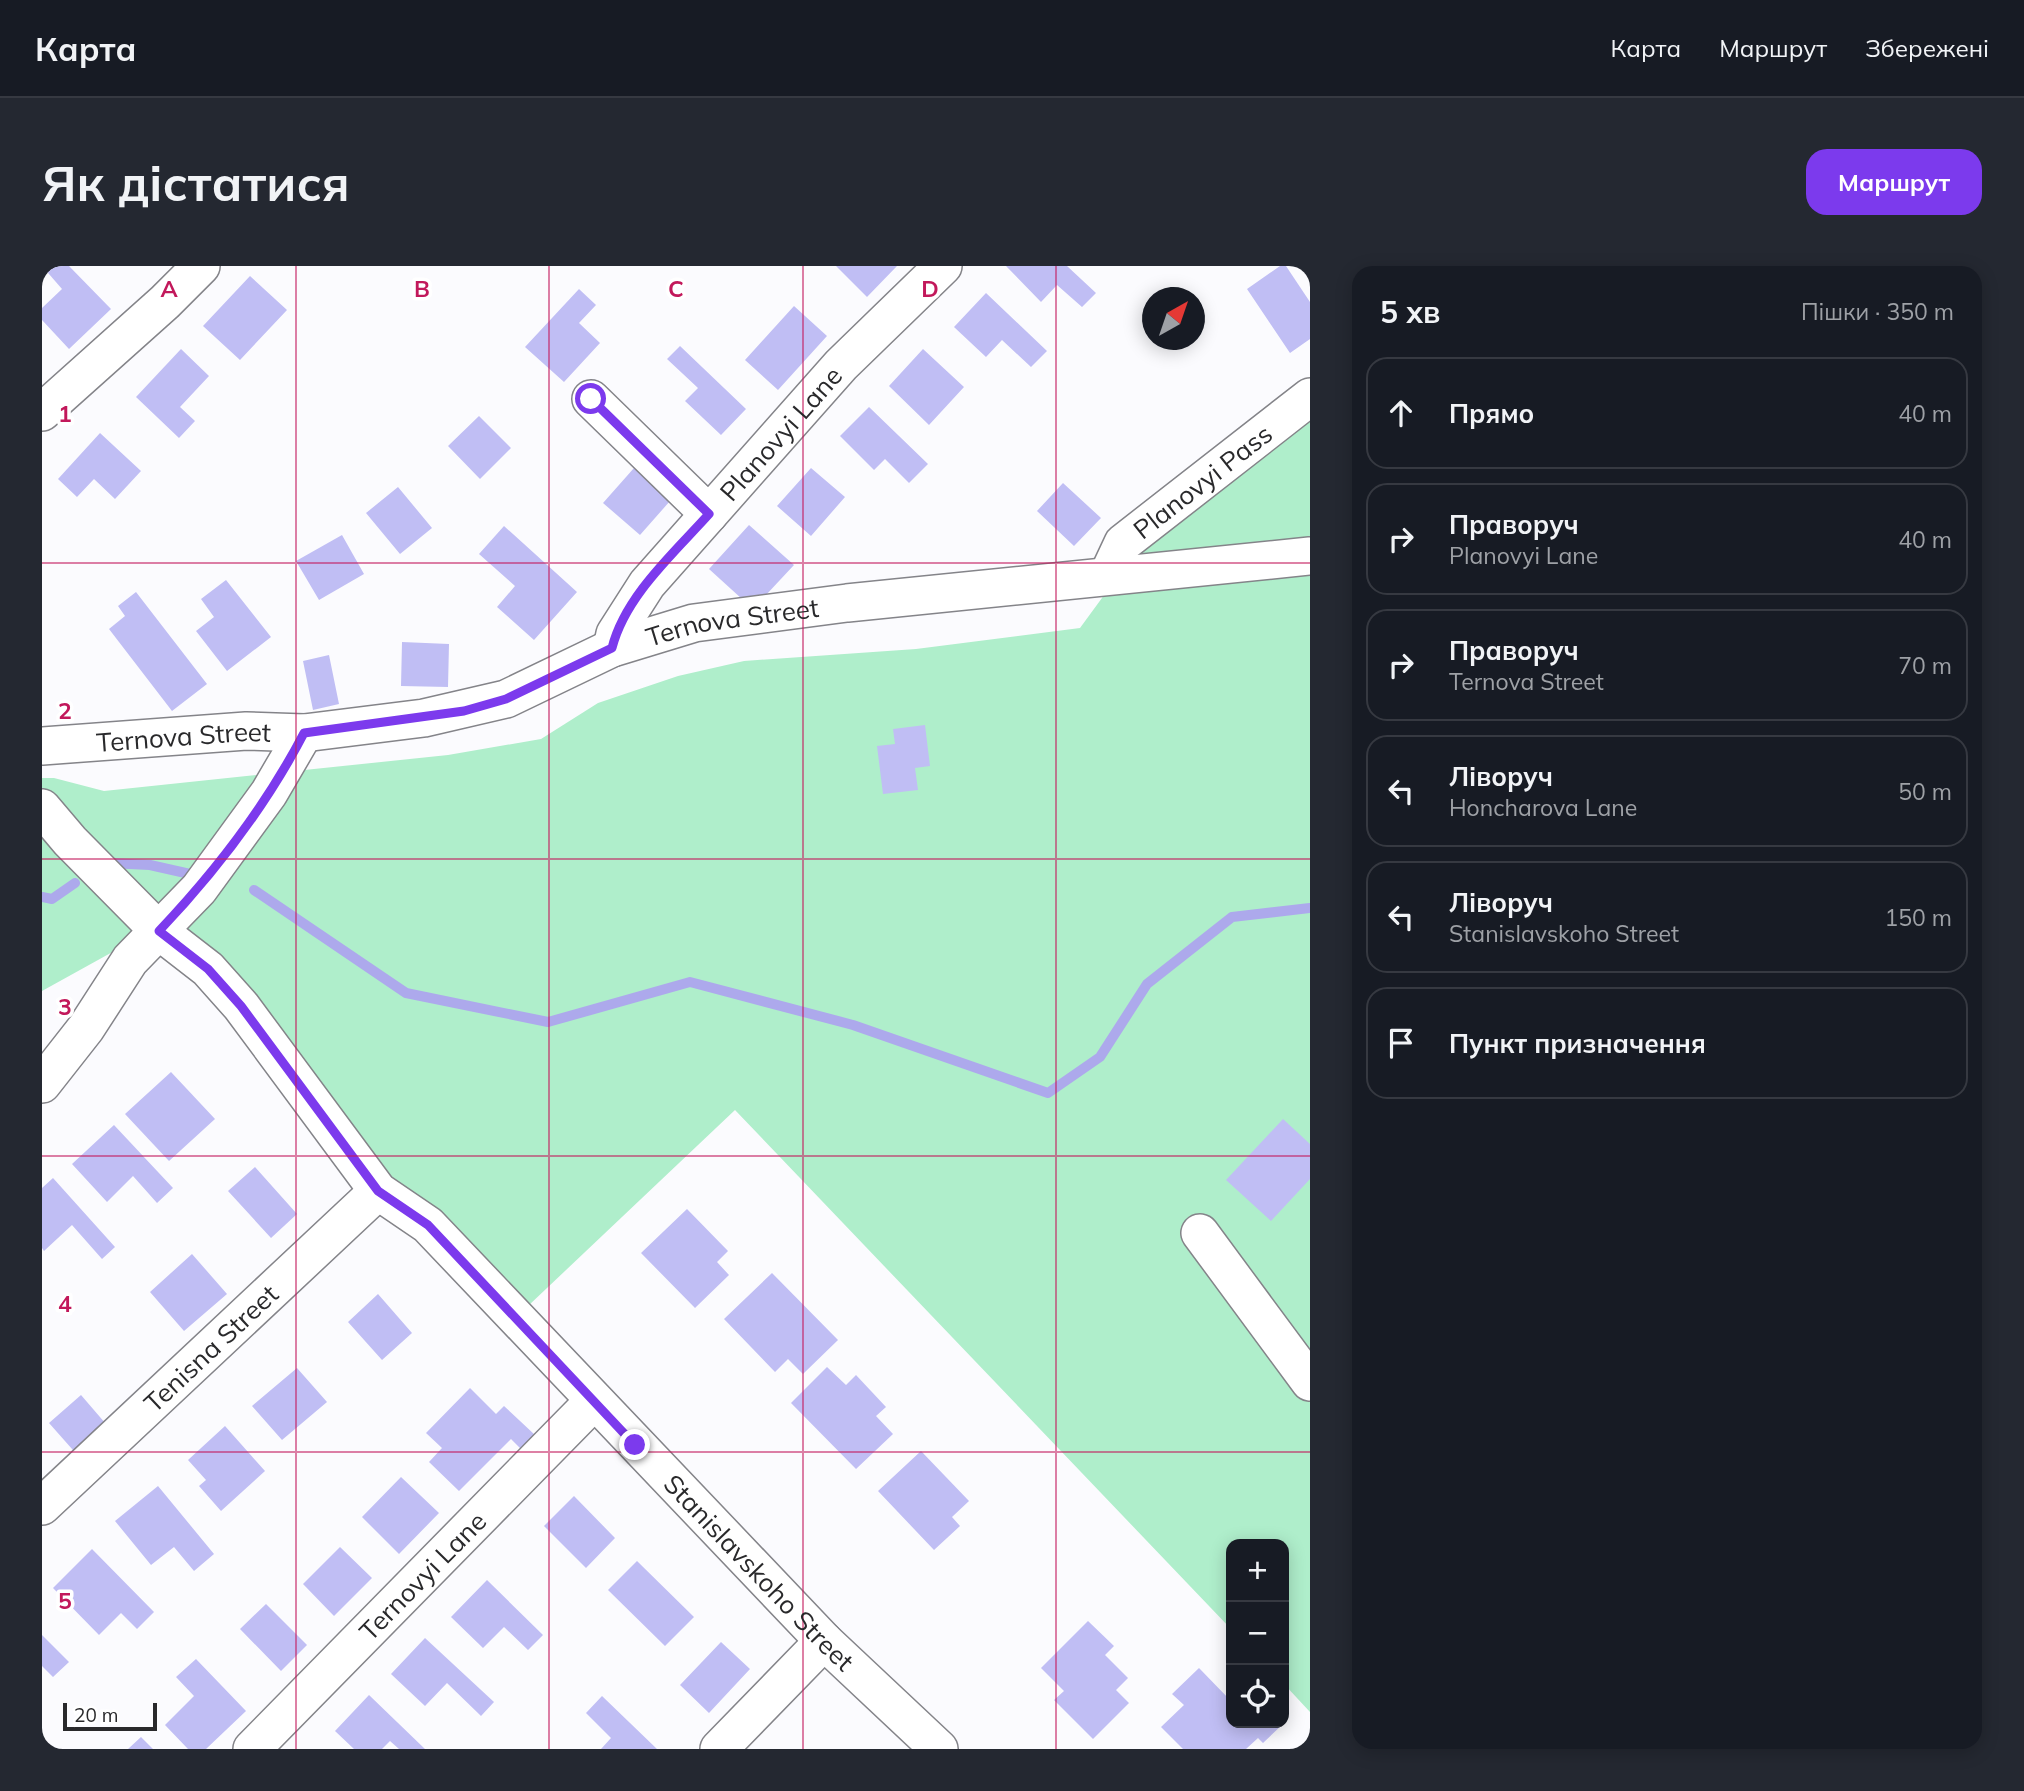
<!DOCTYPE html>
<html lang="uk">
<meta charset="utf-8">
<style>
body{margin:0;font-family:Mulish,sans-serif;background:#242831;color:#f1f3f6}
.controls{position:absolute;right:21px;bottom:21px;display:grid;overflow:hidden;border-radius:14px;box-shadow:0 4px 18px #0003}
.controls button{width:63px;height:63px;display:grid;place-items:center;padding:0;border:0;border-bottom:2px solid #363941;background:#171b24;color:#f1f3f6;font:35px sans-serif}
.compass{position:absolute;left:1100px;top:21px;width:63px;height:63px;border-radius:50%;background:#171b24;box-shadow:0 4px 18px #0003;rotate:40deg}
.scale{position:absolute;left:21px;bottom:18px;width:94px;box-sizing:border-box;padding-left:7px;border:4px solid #29292b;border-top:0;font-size:19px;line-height:24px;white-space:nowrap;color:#29292b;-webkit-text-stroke:5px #fff;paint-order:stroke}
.stop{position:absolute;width:21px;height:21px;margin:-16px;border:5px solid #7c3aed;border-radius:50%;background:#fff}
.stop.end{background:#7c3aed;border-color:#fff;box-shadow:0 2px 7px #0008}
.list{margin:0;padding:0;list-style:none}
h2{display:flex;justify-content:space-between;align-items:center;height:91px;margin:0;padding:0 28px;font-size:30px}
h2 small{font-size:23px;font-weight:400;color:#9ea1a6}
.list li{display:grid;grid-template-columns:46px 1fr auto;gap:21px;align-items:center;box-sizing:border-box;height:112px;margin:0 14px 14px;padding:0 14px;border:2px solid #363941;border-radius:21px}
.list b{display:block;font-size:26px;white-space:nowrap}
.list p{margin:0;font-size:23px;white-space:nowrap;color:#9ea1a6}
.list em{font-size:23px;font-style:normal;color:#9ea1a6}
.icon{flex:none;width:38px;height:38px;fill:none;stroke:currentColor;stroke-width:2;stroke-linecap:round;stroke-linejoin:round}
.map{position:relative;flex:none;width:1268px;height:1483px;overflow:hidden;border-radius:21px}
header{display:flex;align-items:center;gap:42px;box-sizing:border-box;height:98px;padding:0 35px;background:#171b24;border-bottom:2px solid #363941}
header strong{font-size:33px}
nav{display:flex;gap:38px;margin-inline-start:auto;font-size:24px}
.intro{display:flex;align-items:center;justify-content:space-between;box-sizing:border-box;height:168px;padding:0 42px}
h1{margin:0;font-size:49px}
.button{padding:18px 32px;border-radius:21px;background:#7c3aed;color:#fff;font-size:24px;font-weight:700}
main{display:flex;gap:42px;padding:0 42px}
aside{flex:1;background:#171b24;border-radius:21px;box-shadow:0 4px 18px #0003}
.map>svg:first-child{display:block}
</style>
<header>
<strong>Карта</strong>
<nav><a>Карта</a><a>Маршрут</a><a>Збережені</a></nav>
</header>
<div class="intro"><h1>Як дістатися</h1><a class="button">Маршрут</a></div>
<main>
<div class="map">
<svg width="1268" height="1483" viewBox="0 0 1268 1483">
<rect width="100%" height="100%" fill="#fbfbfe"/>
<path fill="#afeecb" d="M1268 147V1446L1242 1418V1278H1189V1363L693 844 467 1058 146 676 103 668 0 725V512H12L62 525 406 489 499 473 556 437 636 410 702 395 874 383 1038 362 1090 291Z"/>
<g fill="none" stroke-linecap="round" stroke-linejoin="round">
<path stroke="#ada9ec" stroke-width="10" d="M66 597 108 599 148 608
M212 624 364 727 506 756 648 716 811 759 1006 827 1058 791 1105 718 1190 651 1268 642
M0 631 10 633 33 617"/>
</g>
<path fill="#c0bef4" d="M0 0H27L69 43 27 83 0 54V42L20 23Z
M794 0H855L825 31Z
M964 0H1025L1054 27 1040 41 1015 19 999 36Z
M1238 0H1244L1268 36V73L1248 87 1205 23Z
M208 10 245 44 198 94 161 60Z
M537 23 554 39 537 57 558 77 522 116 483 81Z
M944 27 1005 85 989 101 960 74 944 91 912 61Z
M752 40 785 70 736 124 703 94Z
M638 80 704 143 679 169 643 135 656 122 625 93Z
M139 83 167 110 138 141 153 155 137 172 94 131Z
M881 83 922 121 887 159 847 120Z
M827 141 886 198 867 217 843 193 832 204 798 170Z
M437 150 469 182 438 213 406 180Z
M58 167 99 205 73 233 52 213 35 231 16 213Z
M592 202 628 235 598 269 561 237Z
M769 202 803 231 769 270 735 240Z
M1021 217 1059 252 1032 280 995 245Z
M356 221 390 262 358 288 324 247Z
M707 259 752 299 711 343 667 303Z
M462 260 535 326 492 374 455 341 473 320 437 288Z
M300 269 322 308 277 334 254 295Z
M184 314 229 371 185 405 154 365 172 351 159 333Z
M94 326 165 418 130 445 67 363 83 350 76 340Z
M360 376 407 378 406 421 359 420Z
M287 389 297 438 271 444 261 395Z
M883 459 888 500 873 502 876 524 841 528 835 480 853 478 851 463Z
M129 806 173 853 127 895 83 848Z
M1241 853 1268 878V913L1229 955 1184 914Z
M72 859 131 922 115 937 91 910 65 936 30 898Z
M213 901 255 948 229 972 186 925Z
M11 912 73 981 60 993 30 959 2 985 0 982V922Z
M645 943 686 985 675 996 687 1009 653 1042 599 987Z
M150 988 185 1028 142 1065 108 1026Z
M730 1007 796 1074 761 1108 746 1093 733 1106 682 1053Z
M336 1028 370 1067 340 1094 306 1056Z
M785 1101 804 1119 814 1109 844 1141 834 1150 851 1168 814 1203 749 1137Z
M255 1102 285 1136 240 1174 210 1140Z
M428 1122 454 1148 462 1140 493 1169 479 1183 469 1173 417 1225 387 1196 400 1182 384 1167Z
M39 1129 70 1165 38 1192 7 1157Z
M183 1160 223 1205 179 1245 157 1220 164 1214 146 1194Z
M879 1185 927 1235 910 1251 918 1260 892 1284 836 1225Z
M359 1211 397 1247 357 1288 320 1251Z
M116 1220 172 1288 152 1305 132 1281 109 1299 73 1255Z
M532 1230 573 1272 544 1302 502 1260Z
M298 1281 330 1312 292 1350 261 1318Z
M50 1283 112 1346 95 1363 79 1347 57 1369 11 1322Z
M595 1295 652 1351 623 1380 566 1324Z
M445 1314 501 1369 486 1384 462 1361 441 1382 409 1351Z
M224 1338 265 1379 239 1405 198 1363Z
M1046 1355 1072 1380 1063 1389 1086 1412 1074 1424 1087 1437 1051 1473 1012 1434 1022 1425 999 1402Z
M0 1369 27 1396 11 1411 0 1400Z
M383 1372 452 1436 439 1450 405 1417 383 1440 349 1408Z
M679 1376 708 1403 667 1447 638 1419Z
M154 1393 204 1445 164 1483H146L123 1459 152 1430 134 1411Z
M1157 1402 1189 1435V1457H1242L1221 1477 1216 1472 1204 1483H1141L1119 1461 1142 1439 1130 1428Z
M327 1429 383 1483H357L348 1475 340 1483H312L293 1465Z
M560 1430 615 1483H559L569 1472 544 1447Z
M99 1471 111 1483H86Z"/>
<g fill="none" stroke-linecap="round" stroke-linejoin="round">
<defs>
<g id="minor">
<path d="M549 133 667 248"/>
<path d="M0 146 123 36 159 0"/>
<path id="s1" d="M1066 309 1081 277 1268 131"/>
<path id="s2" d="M570 382 573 368 605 318 799 99 901 0"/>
<path id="s3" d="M0 480 204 465 262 467 382 452 464 433 570 382 652 357 805 337 1268 290"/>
<path id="s4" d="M0 542 28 575 117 665 166 703 199 740 336 925 386 959 782 1375 897 1483"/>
<path d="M0 818 44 762 88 694 157 623 227 527 262 467"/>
<path d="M1158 967 1268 1116"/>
<path id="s5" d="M0 1240 336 925"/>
<path id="s6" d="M210 1483 551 1136"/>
<path d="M677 1483 782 1375"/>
</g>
</defs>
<use href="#minor" stroke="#848489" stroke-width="40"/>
<use href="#minor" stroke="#fff" stroke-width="37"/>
</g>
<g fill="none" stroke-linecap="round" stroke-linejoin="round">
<path stroke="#7c3aed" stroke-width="9" d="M549 133 667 248C632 287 583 330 570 382L464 433 422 445 262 467C224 540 173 606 117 665L166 703 199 740 336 925 386 959 593 1179"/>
</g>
<path fill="none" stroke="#c2185b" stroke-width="2" stroke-opacity="0.55" d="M254 0V1483M507 0V1483M761 0V1483M1014 0V1483M0 297H1268M0 593H1268M0 890H1268M0 1186H1268"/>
<g text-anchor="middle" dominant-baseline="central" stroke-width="7" stroke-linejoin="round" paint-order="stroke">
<g font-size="26" fill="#29292b" stroke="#fff">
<text stroke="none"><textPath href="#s2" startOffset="275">Planovyi Lane</textPath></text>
<text stroke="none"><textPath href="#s1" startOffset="136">Planovyi Pass</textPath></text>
<text stroke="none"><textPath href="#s3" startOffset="709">Ternova Street</textPath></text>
<text stroke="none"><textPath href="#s3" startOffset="142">Ternova Street</textPath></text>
<text stroke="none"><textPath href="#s5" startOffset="231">Tenisna Street</textPath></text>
<text stroke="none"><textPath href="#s4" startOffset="1052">Stanislavskoho Street</textPath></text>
<text stroke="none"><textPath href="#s6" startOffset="243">Ternovyi Lane</textPath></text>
</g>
</g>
<g font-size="23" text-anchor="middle" font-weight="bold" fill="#c2185b" stroke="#fff" stroke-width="7" stroke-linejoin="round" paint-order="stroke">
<text x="127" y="31">A</text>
<text x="380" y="31">B</text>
<text x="634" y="31">C</text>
<text x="888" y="31">D</text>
<text x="23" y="156">1</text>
<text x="23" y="453">2</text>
<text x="23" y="749">3</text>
<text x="23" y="1046">4</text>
<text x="23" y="1343">5</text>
</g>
</svg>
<div class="controls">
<button>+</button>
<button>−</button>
<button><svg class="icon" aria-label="locate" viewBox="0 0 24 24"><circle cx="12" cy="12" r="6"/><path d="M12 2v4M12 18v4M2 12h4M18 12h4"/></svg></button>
</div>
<svg class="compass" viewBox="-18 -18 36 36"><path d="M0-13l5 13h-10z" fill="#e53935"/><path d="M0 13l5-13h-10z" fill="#9ea1a6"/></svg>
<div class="scale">20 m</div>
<div class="stop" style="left:549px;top:133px"></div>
<div class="stop end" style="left:593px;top:1179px"></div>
</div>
<aside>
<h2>5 хв<small>Пішки · 350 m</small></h2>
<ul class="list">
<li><svg class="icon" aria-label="ahead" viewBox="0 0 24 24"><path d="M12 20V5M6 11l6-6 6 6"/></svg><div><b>Прямо</b></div><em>40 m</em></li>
<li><svg class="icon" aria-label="right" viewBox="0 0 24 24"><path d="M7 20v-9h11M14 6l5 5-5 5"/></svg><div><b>Праворуч</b><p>Planovyi Lane</p></div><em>40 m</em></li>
<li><svg class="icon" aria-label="right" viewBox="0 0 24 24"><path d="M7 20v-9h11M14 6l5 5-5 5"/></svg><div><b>Праворуч</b><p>Ternova Street</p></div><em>70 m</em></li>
<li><svg class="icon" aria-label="left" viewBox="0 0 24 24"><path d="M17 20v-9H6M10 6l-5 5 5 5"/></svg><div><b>Ліворуч</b><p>Honcharova Lane</p></div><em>50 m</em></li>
<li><svg class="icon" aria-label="left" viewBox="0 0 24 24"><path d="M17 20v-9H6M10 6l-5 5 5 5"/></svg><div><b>Ліворуч</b><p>Stanislavskoho Street</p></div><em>150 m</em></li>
<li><svg class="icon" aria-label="arrive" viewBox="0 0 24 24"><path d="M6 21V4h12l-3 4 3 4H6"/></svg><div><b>Пункт призначення</b></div></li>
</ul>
</aside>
</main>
